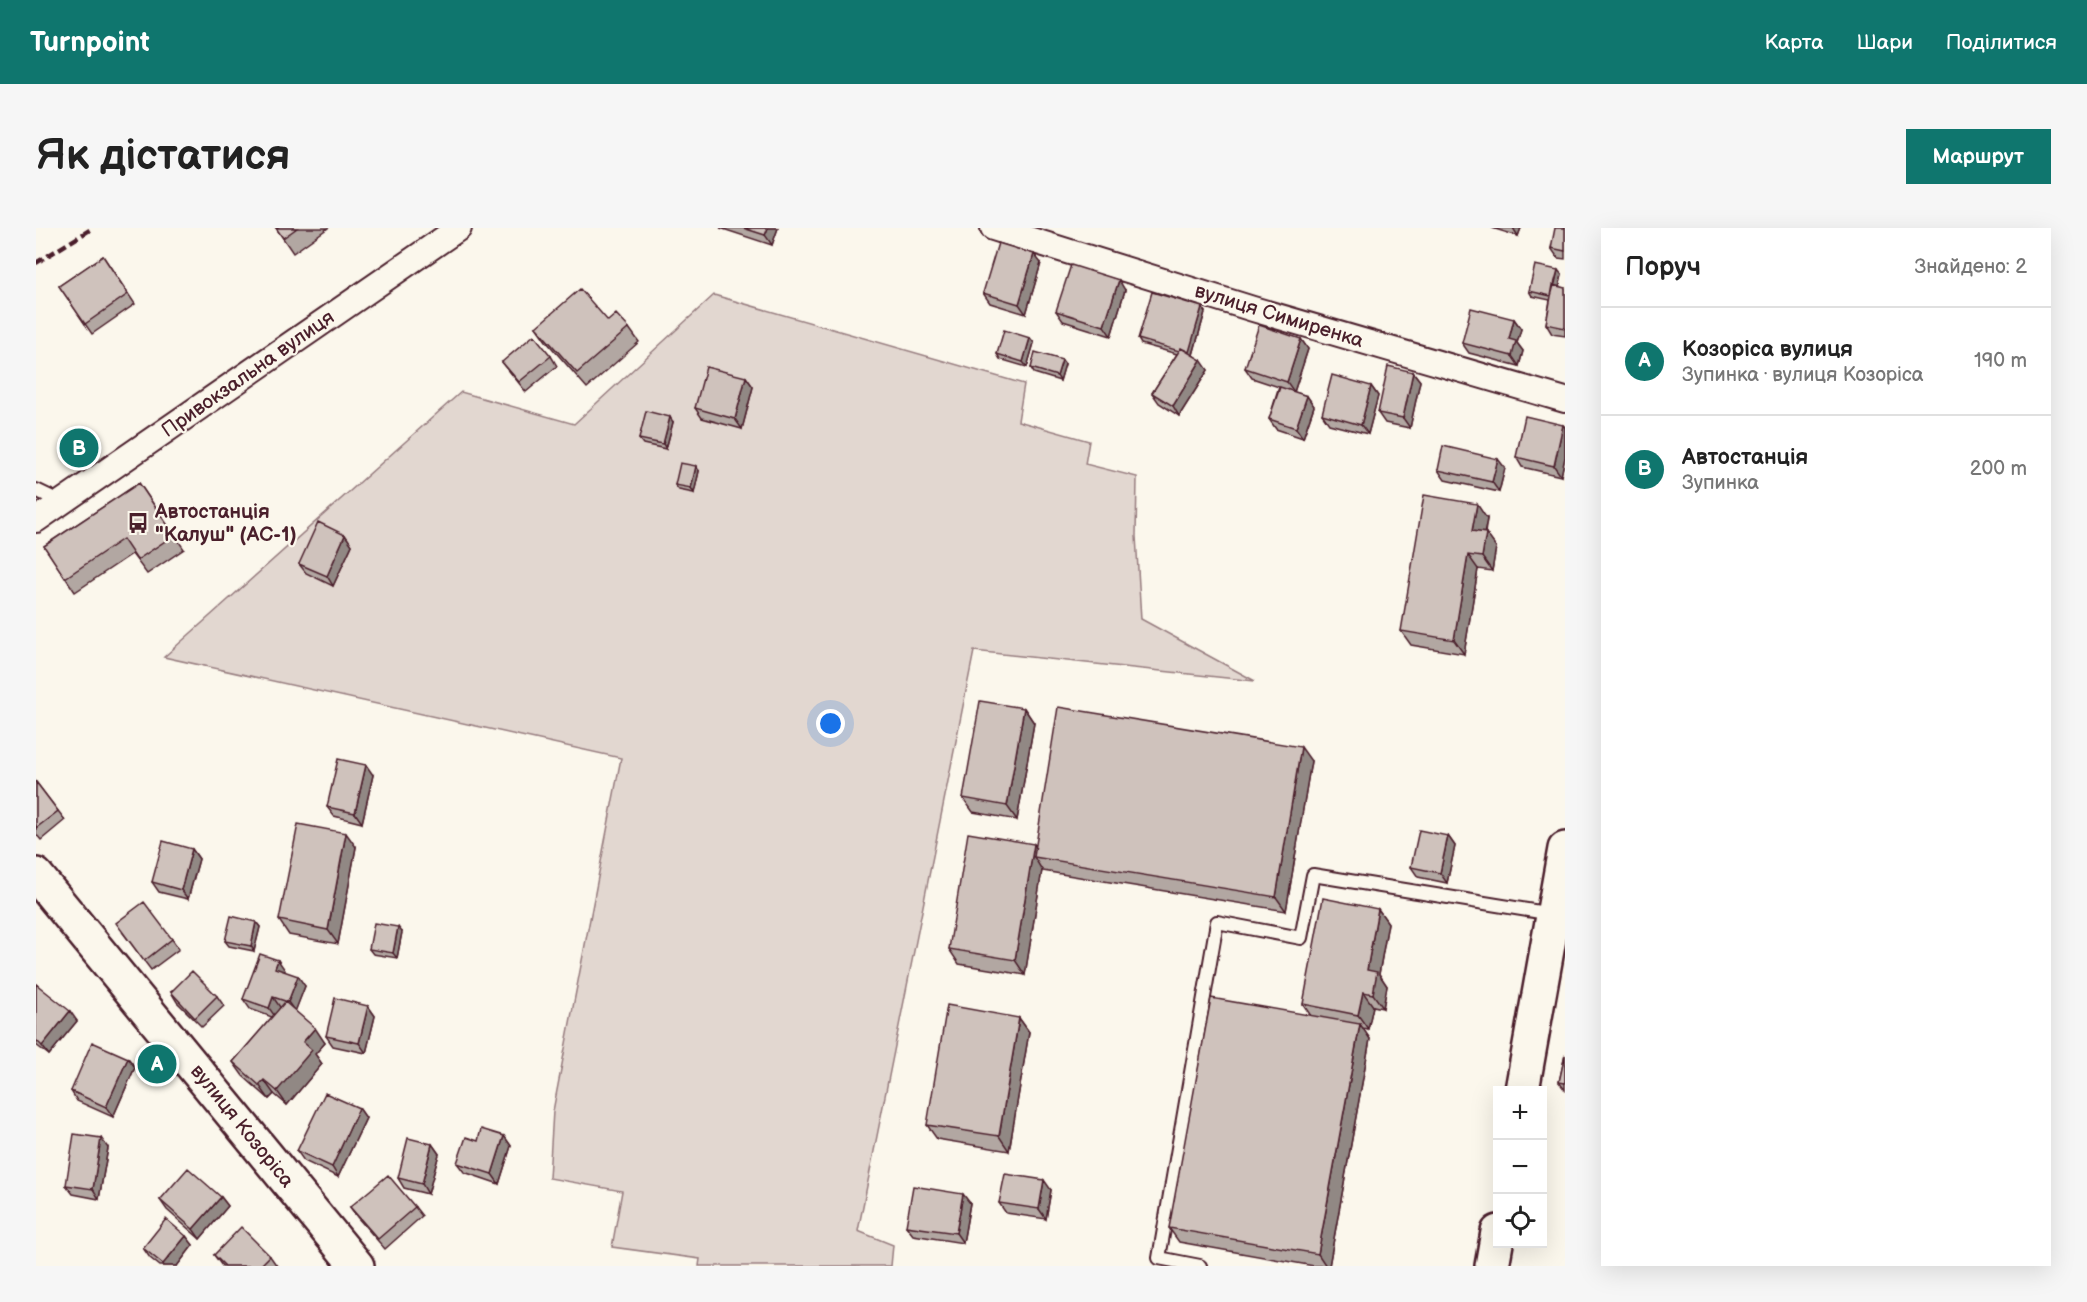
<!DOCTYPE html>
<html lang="uk">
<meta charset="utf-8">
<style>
body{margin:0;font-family:"Balsamiq Sans",sans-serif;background:#f6f6f6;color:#222}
.controls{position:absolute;right:18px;bottom:18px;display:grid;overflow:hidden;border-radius:0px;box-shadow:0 6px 24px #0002}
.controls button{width:54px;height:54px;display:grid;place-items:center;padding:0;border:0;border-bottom:2px solid #e0e0e0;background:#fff;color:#222;font:30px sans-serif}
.you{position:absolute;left:795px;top:496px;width:21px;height:21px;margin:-15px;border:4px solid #fff;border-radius:50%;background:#1a73e8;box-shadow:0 0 0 9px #1a73e833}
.badge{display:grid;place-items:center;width:39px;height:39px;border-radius:50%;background:#0f766e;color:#fff;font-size:20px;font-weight:700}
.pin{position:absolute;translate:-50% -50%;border:3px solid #fff;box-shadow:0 2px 6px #0006}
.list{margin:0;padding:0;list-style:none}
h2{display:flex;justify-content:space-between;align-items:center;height:78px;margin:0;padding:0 24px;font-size:26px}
h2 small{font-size:20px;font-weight:400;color:#767676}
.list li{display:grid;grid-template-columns:39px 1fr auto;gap:18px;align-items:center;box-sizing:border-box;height:108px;padding:0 24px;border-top:2px solid #e0e0e0}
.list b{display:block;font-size:22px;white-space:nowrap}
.list p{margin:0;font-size:20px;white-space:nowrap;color:#767676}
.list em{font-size:20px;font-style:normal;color:#767676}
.icon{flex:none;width:33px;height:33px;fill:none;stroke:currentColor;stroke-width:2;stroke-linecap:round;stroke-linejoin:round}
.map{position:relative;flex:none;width:1529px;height:1038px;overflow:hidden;border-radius:0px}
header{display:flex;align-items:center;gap:36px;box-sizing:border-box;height:84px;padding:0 30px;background:#0f766e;color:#fff}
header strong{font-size:28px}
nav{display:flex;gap:33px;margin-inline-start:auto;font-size:21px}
.intro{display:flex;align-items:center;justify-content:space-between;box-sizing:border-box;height:144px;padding:0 36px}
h1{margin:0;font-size:42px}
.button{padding:15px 27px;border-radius:0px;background:#0f766e;color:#fff;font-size:21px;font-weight:700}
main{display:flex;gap:36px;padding:0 36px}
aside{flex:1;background:#fff;border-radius:0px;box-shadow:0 6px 24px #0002}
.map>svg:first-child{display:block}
</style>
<header>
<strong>Turnpoint</strong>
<nav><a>Карта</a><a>Шари</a><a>Поділитися</a></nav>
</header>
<div class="intro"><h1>Як дістатися</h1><a class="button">Маршрут</a></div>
<main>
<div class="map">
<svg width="1529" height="1038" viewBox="0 0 1529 1038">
<rect width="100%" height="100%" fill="#fbf7ec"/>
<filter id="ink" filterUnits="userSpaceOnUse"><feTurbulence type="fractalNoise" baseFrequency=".0167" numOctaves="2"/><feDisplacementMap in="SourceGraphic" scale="12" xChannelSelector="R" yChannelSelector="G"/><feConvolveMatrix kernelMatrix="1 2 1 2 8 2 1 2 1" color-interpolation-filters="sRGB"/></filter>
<g filter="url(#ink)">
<path fill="#e2d7d0" stroke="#967b7e" stroke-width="1.5" d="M678 67 988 156 982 193 1053 213 1049 236 1101 249 1100 308 1105 391 1219 453 938 423 822 1003 857 1017 855 1038H663L664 1031 576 1019 586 963 513 950 517 883 585 530 128 429 425 164 538 196Z"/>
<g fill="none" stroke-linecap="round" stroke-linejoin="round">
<defs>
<path id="service" d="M0 262 25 274
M1164 1038 1123 1030 1181 694 1265 710 1277 647 1516 686"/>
<path id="minor" d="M957 0 1217 81 1529 172
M0 292 423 0"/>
<path id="secondary" d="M0 647 321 1038
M1486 862 1529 621
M1456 1038 1462 1004"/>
</defs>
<use href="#service" stroke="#4a1f2b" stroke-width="16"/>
<use href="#minor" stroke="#4a1f2b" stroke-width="28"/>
<use href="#secondary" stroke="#4a1f2b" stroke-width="38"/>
<use href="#service" stroke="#fbf7ec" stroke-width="12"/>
<use href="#minor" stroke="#fbf7ec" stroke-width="24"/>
<use href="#secondary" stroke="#fbf7ec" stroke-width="33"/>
<path stroke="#4a1f2b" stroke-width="4.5" stroke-dasharray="9 4.5" stroke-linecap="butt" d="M0 35 57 0"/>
</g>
<path fill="#b2a7a2" stroke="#4a1f2b" stroke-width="1.5" d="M240 0H292L257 25Z
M684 0H742L736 17Z
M1456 0H1485L1482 8Z
M1529 0V31L1522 30 1515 20Z
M67 28 99 76 56 106 23 58Z
M1005 35 990 86 954 75 947 65Z
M1526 47 1523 59 1529 60V108L1516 106 1510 96 1514 72 1496 68 1493 63Z
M1089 62 1075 108 1027 93 1020 83Z
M1166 79 1169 84 1157 127 1172 142 1143 188 1123 175 1116 165 1141 126 1105 116 1102 111Z
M1478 91 1485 101 1481 115 1487 123 1483 138 1433 125 1426 115Z
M572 93 593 100 603 114 551 160 510 113 500 99Z
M994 110 998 115 991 139 964 131 961 126Z
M1265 111 1272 121 1258 164 1271 168 1278 178 1267 210 1240 201 1233 191 1243 159 1216 150 1209 140Z
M515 128 521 138 490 164 466 134Z
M1029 136 1024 153 998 145 995 140Z
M1377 144 1384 153 1374 200 1349 195 1342 185Z
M710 149 717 159 706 201 666 190 659 180Z
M1335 158 1342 168 1332 206 1293 196 1286 186Z
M637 194 630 221 607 216 603 211Z
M1527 197 1529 199V229L1525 248 1486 239 1480 229Z
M1469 240 1463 264 1409 252 1402 242Z
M663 243 658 265 643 262 639 257Z
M103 255 148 321 111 346 96 326 39 364 8 318Z
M1451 291 1449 305 1460 319 1456 343 1442 341 1428 426 1375 417 1365 403Z
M309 307 316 317 297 358 270 345 263 336Z
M988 480 998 495 981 592 937 584 927 570Z
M1275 533 1250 683 1007 643 1006 642 989 747 923 736 913 721 999 617Z
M337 547 326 595 298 588 291 579Z
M0 554 29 592 5 612 0 606Z
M1412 608 1419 618 1411 655 1382 649 1375 639Z
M320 619 302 716 253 707 243 692Z
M156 621 163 631 152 671 123 664 116 654Z
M1342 681 1352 695 1343 746 1351 758 1347 780 1337 778 1332 801 1326 800 1334 811 1293 1038H1278L1143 1014 1133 1000 1275 788 1267 776Z
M220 694 224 699 218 723 193 718 189 713Z
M366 704 361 730 337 726 333 721Z
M87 705 136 711 143 721 115 742Z
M249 742 248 743 269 758 259 783 289 815 279 826 286 836 251 877 238 866 233 871 207 848 197 834 236 789 214 781 207 771Z
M0 756 41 793 13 827 0 817Z
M135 764 181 768 188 778 166 799 141 774Z
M332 778 339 788 330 825 297 818 290 808Z
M983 790 993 804 973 923 901 911 891 897Z
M1529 827V862L1523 854Z
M92 830 99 839 77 889 41 873 35 863Z
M323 880 330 890 302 949 268 933 261 923Z
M468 908 475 918 463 956 428 944 421 935 442 913Z
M396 916 403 926 392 966 368 960 362 950Z
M72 920 63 971 37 966 30 957Z
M1015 962 1010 991 970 985 963 975Z
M185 969 192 978 164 1011 131 982 124 972Z
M934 975 927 1015 877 1007 870 998Z
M314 979H379L386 988 349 1021 321 989Z
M150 1008 157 1017 141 1038H124L114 1030 107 1020Z
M178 1027 234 1028 241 1038H186Z"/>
<path fill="#918884" stroke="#4a1f2b" stroke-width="1.5" d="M732 0H742L736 17 729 7Z
M1477 0H1485L1482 8Z
M998 26 1005 35 990 86 983 76Z
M1522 42 1526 47 1520 73 1516 68Z
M1083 52 1089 62 1075 108 1068 98Z
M1166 79 1169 84 1156 130 1152 126Z
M1478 91 1485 101 1481 115 1487 123 1483 138 1476 128 1473 111Z
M994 110 998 115 991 139 987 134Z
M1265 111 1272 121 1258 164 1251 154Z
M1026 132 1029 136 1024 153 1021 148Z
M1165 132 1172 142 1143 188 1137 178Z
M1377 144 1384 153 1374 200 1367 190Z
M710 149 717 159 706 201 699 191Z
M1335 158 1342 168 1332 206 1325 197Z
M1271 168 1278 178 1267 210 1260 200Z
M634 189 637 194 630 221 627 216Z
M1527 197 1529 199V229L1525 248 1518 238Z
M1462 231 1469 240 1463 264 1456 254Z
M660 238 663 243 658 265 655 260Z
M1441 276 1451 291 1446 317 1436 303Z
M1450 305 1460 319 1456 343 1446 329Z
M309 307 316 317 297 358 291 348Z
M1432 327 1442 341 1428 426 1418 412Z
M988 480 998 495 981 592 971 578Z
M1265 519 1275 533 1250 683 1240 669Z
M330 537 337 547 326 595 319 585Z
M310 605 320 619 302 716 292 702Z
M1412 608 1419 618 1411 655 1404 645Z
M998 616 1008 630 998 629 1006 642 989 747 979 732Z
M156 621 163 631 152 671 145 662Z
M1342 681 1352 695 1343 746 1351 758 1347 780 1337 766 1331 742Z
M220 694 224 699 218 723 215 718Z
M362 699 366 704 361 730 357 725Z
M242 732 249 742 246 749 239 740Z
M262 748 269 758 259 784 252 774Z
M1327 764 1337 778 1332 801 1322 787Z
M237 769 244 779 240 790 233 780Z
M332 778 339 788 330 825 323 815Z
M34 783 41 793 13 827 6 818Z
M983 790 993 804 973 923 963 908Z
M1324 796 1334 811 1293 1038H1290L1282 1026Z
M279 800 289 815 279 826 286 836 251 877 241 863 267 814Z
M92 830 99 839 77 889 70 879Z
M228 852 238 866 233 871 223 857Z
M323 880 330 890 302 949 296 939Z
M468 908 475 918 463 956 456 946Z
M65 910 72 920 63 971 57 961Z
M396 916 403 926 392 966 386 956Z
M1008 952 1015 962 1010 991 1003 981Z
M927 966 934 975 927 1015 920 1005Z
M185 969 192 978 164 1011 157 1001Z
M150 1008 157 1017 141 1038H128L127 1036Z"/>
<path fill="#cfc2bc" stroke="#4a1f2b" stroke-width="1.5" d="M240 0H261L247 10Z
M707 0H732L729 7Z
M1519 0H1529V23L1515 20Z
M962 15 998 26 983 76 947 65Z
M67 28 92 66 49 96 23 58Z
M1035 37 1083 52 1068 98 1020 83Z
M1499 37 1522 42 1515 68 1493 63Z
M1517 57 1529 60V100L1510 96Z
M544 61 572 93 580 86 593 100 541 145 500 99Z
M1116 64 1166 79 1153 124 1145 120 1143 123 1102 111Z
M1435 80 1478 91 1473 111 1480 113 1476 128 1426 115Z
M1223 97 1265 111 1251 154 1209 140Z
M968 102 994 110 987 134 961 126Z
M498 107 515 128 483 154 466 134Z
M1145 120 1165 132 1137 178 1116 165Z
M999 124 1026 132 1021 148 995 140Z
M1352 138 1377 144 1367 190 1342 185Z
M670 139 710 149 699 191 659 180Z
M1296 147 1335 158 1325 197 1286 186Z
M1244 159 1271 168 1260 200 1233 191Z
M610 183 634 189 627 216 603 211Z
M1489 188 1527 197 1518 238 1480 229Z
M1407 218 1462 231 1456 254 1402 242Z
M644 235 660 238 655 260 639 257Z
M103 255 138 307 101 332 87 311 29 350 8 318Z
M1388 267 1441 276 1436 303 1450 305 1446 329 1432 327 1418 412 1365 403Z
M282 294 309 307 291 348 263 336Z
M944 473 988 480 971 578 927 570Z
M1022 479 1265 519 1240 669 998 629Z
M302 531 330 537 319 585 291 579Z
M0 554 22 583 0 600Z
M262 596 310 605 292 702 243 692Z
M1383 602 1412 608 1404 645 1375 639Z
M932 605 998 616 979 732 913 721Z
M127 613 156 621 145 662 116 654Z
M1287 670 1342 681 1331 742 1341 744 1337 766 1327 764 1322 787 1267 776Z
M108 674 136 711 108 733 80 695Z
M195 688 220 694 215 718 189 713Z
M338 695 362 699 357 725 333 721Z
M224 726 242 732 239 740 262 748 252 774 237 769 233 780 207 771Z
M156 743 181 768 159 790 135 764Z
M0 756 34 783 6 818 0 812Z
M299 770 332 778 323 815 290 808Z
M1175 770 1324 796 1282 1026 1133 1000Z
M249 774 279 800 267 814 276 822 241 863 228 852 223 857 197 834Z
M911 777 983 790 963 908 891 897Z
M56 814 92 830 70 879 35 863Z
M1529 827V855L1523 854Z
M289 865 323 880 296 939 261 923Z
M445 901 468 908 456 946 421 935 430 909 442 913Z
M38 906 65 910 57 961 30 957Z
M372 910 396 916 386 956 362 950Z
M152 940 185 969 157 1001 124 972Z
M969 946 1008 952 1003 981 963 975Z
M352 947 379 979 342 1011 314 979Z
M877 958 927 966 920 1005 870 998Z
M130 991 150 1008 127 1036 107 1020Z
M205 999 234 1028 224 1038H189L178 1027Z"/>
</g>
<defs>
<symbol id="bus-bare" viewBox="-9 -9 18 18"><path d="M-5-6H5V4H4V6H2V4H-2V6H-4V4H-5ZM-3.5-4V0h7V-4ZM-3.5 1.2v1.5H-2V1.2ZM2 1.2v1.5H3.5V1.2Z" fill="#4a1f2b" stroke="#fbf7ec" stroke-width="2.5" paint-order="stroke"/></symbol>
</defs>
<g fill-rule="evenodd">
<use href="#bus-bare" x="87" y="280" width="30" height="30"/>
</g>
<g text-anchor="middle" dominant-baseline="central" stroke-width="4.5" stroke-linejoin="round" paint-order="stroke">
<g font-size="20" fill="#4a1f2b" stroke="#fbf7ec">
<text transform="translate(1243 88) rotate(17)">вулиця Симиренка</text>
<text transform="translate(212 146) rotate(-35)">Привокзальна вулиця</text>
<text transform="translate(206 898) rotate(51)">вулиця Козоріса</text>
</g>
<g font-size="20" font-weight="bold" fill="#4a1f2b" stroke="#fbf7ec" text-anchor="start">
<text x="119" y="284">Автостанція<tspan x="119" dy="23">"Калуш" (АС-1)</tspan></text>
</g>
</g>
</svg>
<div class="controls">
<button>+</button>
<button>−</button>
<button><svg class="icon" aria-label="locate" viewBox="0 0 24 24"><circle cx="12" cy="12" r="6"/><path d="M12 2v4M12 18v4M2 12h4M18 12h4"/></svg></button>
</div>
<div class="you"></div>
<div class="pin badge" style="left:121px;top:836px">A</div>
<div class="pin badge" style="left:43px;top:220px">B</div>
</div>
<aside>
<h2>Поруч<small>Знайдено: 2</small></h2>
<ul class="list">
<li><span class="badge">A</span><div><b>Козоріса вулиця</b><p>Зупинка · вулиця Козоріса</p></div><em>190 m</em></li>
<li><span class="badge">B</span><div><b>Автостанція</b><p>Зупинка</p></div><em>200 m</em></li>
</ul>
</aside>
</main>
